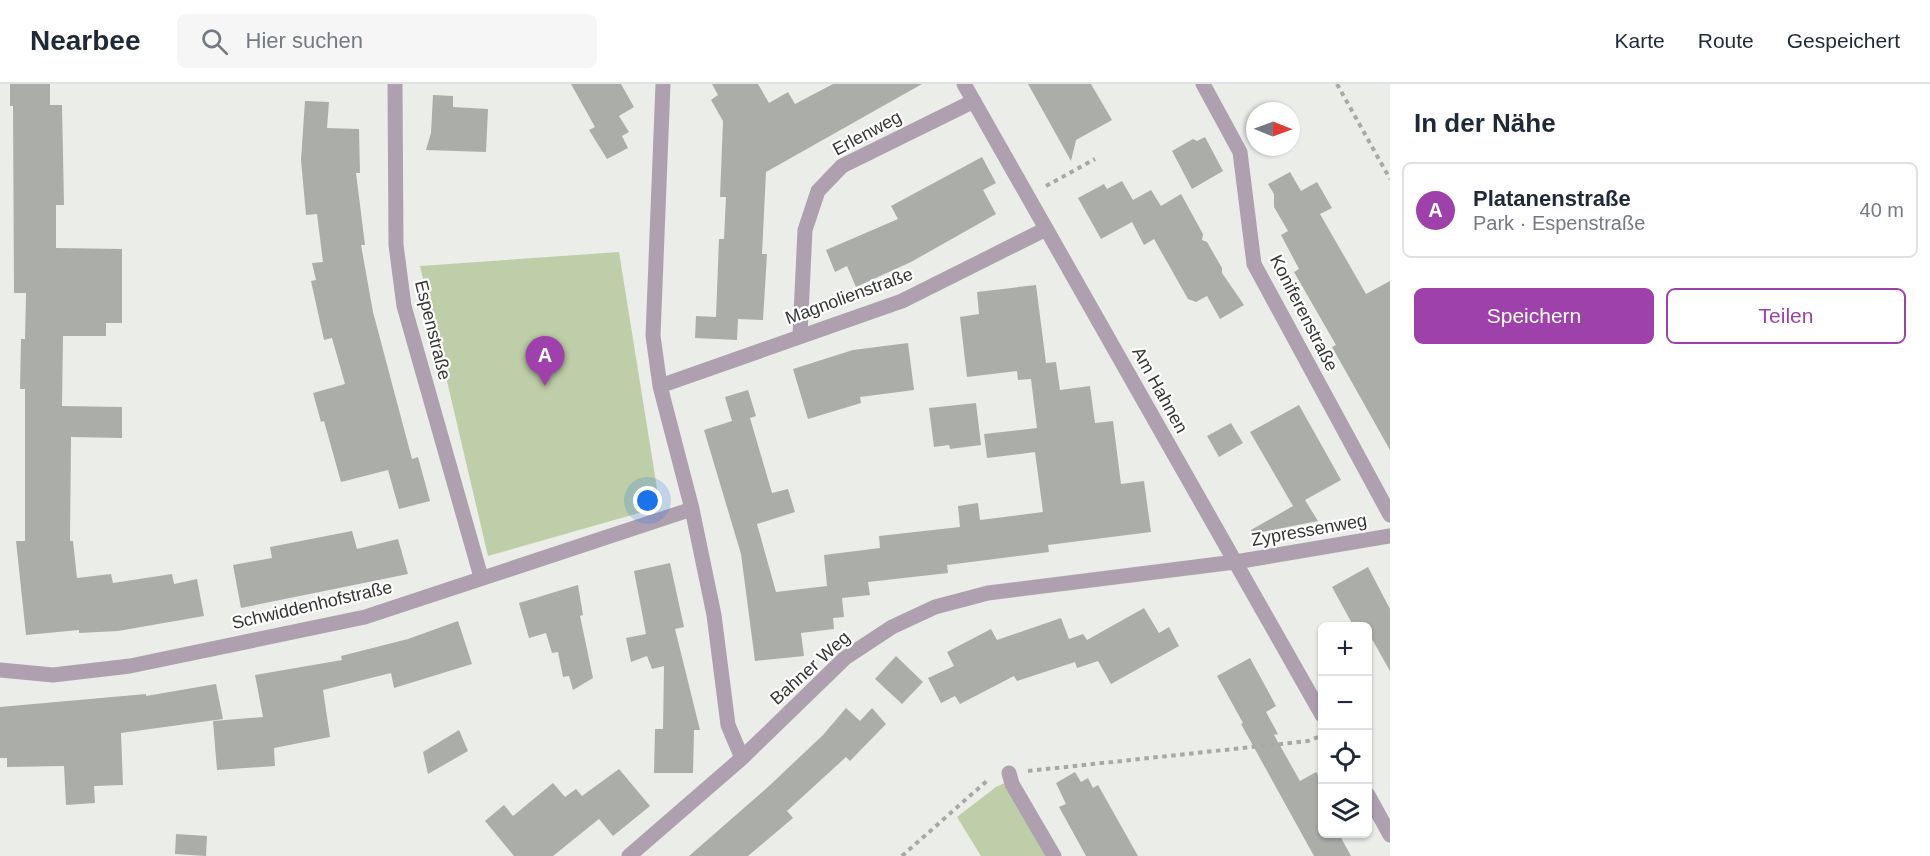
<!DOCTYPE html>
<html lang="de">
<meta charset="utf-8">
<style>
body{margin:0;font-family:Arial,sans-serif;background:#f6f6f7;color:#1f2937}
.controls{position:absolute;right:18px;bottom:18px;display:grid;overflow:hidden;border-radius:9px;box-shadow:0 2px 4px #0004}
.controls button{width:54px;height:54px;display:grid;place-items:center;padding:0;border:0;border-bottom:2px solid #e0e1e3;background:#fff;color:#1f2937;font:30px sans-serif}
.compass{position:absolute;left:1246px;top:18px;width:54px;height:54px;border-radius:50%;background:#fff;box-shadow:0 2px 4px #0004;rotate:91deg}
.you{position:absolute;left:648px;top:417px;width:21px;height:21px;margin:-15px;border:4px solid #fff;border-radius:50%;background:#1a73e8;box-shadow:0 0 0 9px #1a73e833}
.badge{display:grid;place-items:center;width:39px;height:39px;border-radius:50%;background:#9e41aa;color:#fff;font-size:20px;font-weight:700}
.pin{position:absolute;translate:-50% -50px;filter:drop-shadow(0 2px 3px #0008)}
.pin::after{content:'';position:absolute;top:32px;width:21px;height:18px;background:inherit;clip-path:polygon(0 0,100% 0,50% 100%)}
.list{margin:0;padding:0;list-style:none}
h2{display:flex;justify-content:space-between;align-items:center;height:78px;margin:0;padding:0 24px;font-size:26px}
h2 small{font-size:20px;font-weight:400;color:#747a83}
.list li{display:grid;grid-template-columns:39px 1fr auto;gap:18px;align-items:center;box-sizing:border-box;height:96px;margin:0 12px 12px;padding:0 12px;border:2px solid #e0e1e3;border-radius:9px}
.list b{display:block;font-size:22px;white-space:nowrap}
.list p{margin:0;font-size:20px;white-space:nowrap;color:#747a83}
.list em{font-size:20px;font-style:normal;color:#747a83}
.actions{display:flex;gap:12px;padding:18px 24px}
.actions a{flex:1;padding:14px 0;border:2px solid #9e41aa;border-radius:9px;text-align:center;font-size:21px;color:#9e41aa}
.actions .main{background:#9e41aa;color:#fff}
.icon{flex:none;width:33px;height:33px;fill:none;stroke:currentColor;stroke-width:2;stroke-linecap:round;stroke-linejoin:round}
.map{position:relative;flex:none;width:1390px;height:772px;overflow:hidden}
header{display:flex;align-items:center;gap:36px;box-sizing:border-box;height:84px;padding:0 30px;background:#fff;border-bottom:2px solid #e0e1e3}
header strong{font-size:28px}
nav{display:flex;gap:33px;margin-inline-start:auto;font-size:21px}
.search{width:420px;height:54px;background:#f6f6f7;display:flex;align-items:center;gap:15px;box-sizing:border-box;padding:0 21px;border-radius:9px;color:#747a83;font-size:22px}
main{display:flex}
aside{flex:1;background:#fff}
.map>svg:first-child{display:block}
</style>
<header>
<strong>Nearbee</strong>
<div class="search"><svg class="icon" aria-label="search" viewBox="0 0 24 24"><circle cx="10" cy="10" r="6"/><path d="M15 15l6 6"/></svg>Hier suchen</div>
<nav><a>Karte</a><a>Route</a><a>Gespeichert</a></nav>
</header>
<main>
<div class="map">
<svg width="1390" height="772" viewBox="0 0 1390 772">
<rect width="100%" height="100%" fill="#ebede8"/>
<path fill="#becea8" d="M619 168 660 423 488 472 420 182Z
M1007 698 1050 772H981L957 733 996 703Z"/>
<path fill="#abada9" d="M10 0H50V21H62L64 121H56V164L122 165V239H106V252H63L62 322 122 323V354L71 353 70 457H73L77 494 111 490 113 499 172 490 174 500 197 495 204 532 118 547 79 549V546L26 551 16 457H25V305H20L21 255H25L26 209H14L13 22H10Z
M571 0H621L634 23 619 32 629 48 622 52 628 64 607 75 589 46 595 43Z
M712 0H758L769 19 788 8 795 20 833 0H922L766 88 762 170H767L763 236 738 235 737 256 695 254 696 232 716 233 719 155H724L726 113H720L723 37 711 16 718 11Z
M1028 0H1091L1112 36 1076 56 1071 77Z
M433 11 453 12V23L488 25 486 68 426 66 431 49Z
M305 17 329 18 327 44 359 45 360 89H356L365 161H361L373 228 412 375 418 373 430 417 399 425 388 386 341 398 324 337 321 338 313 309 345 300 332 254 324 256 311 197 316 196 312 179 323 178 317 130 306 131 301 76Z
M1205 53 1223 87 1192 105 1172 67 1193 55 1197 57Z
M982 73 996 99 983 106 996 130 911 178 856 203 847 182 835 188 826 166 898 135 891 122Z
M1290 88 1301 107 1317 98 1332 124 1320 130 1366 210 1390 197V366L1332 263 1336 261 1294 188 1299 185 1281 151 1288 147 1274 123V110L1268 100Z
M1122 97 1133 116 1151 106 1161 122 1181 110 1203 150 1202 156 1207 158 1222 184V189L1244 221 1220 235 1207 212 1196 218 1188 215 1154 155 1144 161 1132 138 1101 155 1078 114 1104 100 1107 105Z
M1036 201 1046 279 1056 278 1060 306 1090 302 1095 339 1113 337 1121 400 1144 397 1151 448 1048 461 1049 468 947 481 948 489 868 498 870 511 842 514 844 533 833 534 834 545 801 549 804 572 755 577 741 470 704 346 732 337 725 313 748 306 756 332 750 334 772 409 788 405 795 428 757 440 776 508 827 502 824 471 880 464 879 452 960 443 958 422 978 419 980 436 1043 428 1035 368 987 374 984 350 1037 344 1031 295 1018 296 1017 287 967 293 960 233 979 230 977 208Z
M908 259 914 306 860 313 861 319 808 335 793 285 853 266Z
M976 319 981 361 950 365 949 361 934 363 929 324Z
M1299 321 1341 396 1305 416 1318 437 1252 450 1251 446 1293 422 1250 348Z
M1231 339 1243 359 1219 373 1207 352Z
M352 447 357 465 398 455 408 490 241 524 233 481 272 474 270 463Z
M670 479 684 543 675 545 700 646H694L693 689H654L655 645H663L664 582 652 585 647 572 631 578 626 554 646 550 634 487Z
M1368 483 1390 525V587L1368 548V543H1354L1332 503Z
M578 501 583 531 580 532 593 594 573 606 569 592 563 593 558 568 552 569 546 549 529 554 519 519Z
M1144 524 1159 549 1169 543 1179 562 1111 600 1098 577 1077 584 1075 578 1017 597 1014 592 960 620 955 612 941 619 928 594 954 582 947 568 991 545 997 556 1061 534 1069 555 1083 550 1087 556Z
M458 537 472 580 394 604 391 589 323 606 330 653 274 664 275 682 217 686 213 637 263 633 255 591 342 576 341 572 408 555Z
M896 572 923 598 902 620 875 595Z
M1250 574 1276 622 1266 628 1278 650 1274 651 1300 697 1316 688 1323 699V750H1339L1351 772H1314L1241 640 1243 639 1217 592Z
M216 600 223 635 121 649 123 701 94 702 95 719 66 721 64 682 7 683V674H0V623L146 610V612Z
M846 624 860 637 872 624 886 640 850 677 846 673 787 727 793 734 748 772H689L769 702 823 651Z
M459 646 468 667 428 690 423 668Z
M619 685 650 722 613 752 599 735 553 772H514L485 737 504 721 513 732 553 699 565 713 576 705 582 712Z
M1075 688 1081 698 1088 694 1093 704 1098 701 1138 772H1086L1059 723 1066 720 1056 699Z
M176 750 207 752 206 772 175 770Z"/>
<g fill="none" stroke-linecap="round" stroke-linejoin="round">
<path stroke="#a8a9a5" stroke-width="4" stroke-dasharray="4.5 4.5" stroke-linecap="butt" d="M1337 0 1390 95
M1046 102 1095 75
M1028 687 1308 657 1321 652
M902 772 989 695"/>
<path stroke="#afa0b0" stroke-width="15" d="M395 0 396 161 404 222 481 493
M663 0 653 252 660 302 692 425 714 531 728 641 742 674
M964 0 1322 631
M1203 0 1240 68 1254 180 1390 431
M800 251 805 146 818 107 842 82 974 17
M660 302 902 217 1046 145
M0 586 53 591 130 582 365 533 692 425
M1009 689 1012 700 1054 772
M1368 711 1390 751
M629 772 742 674 845 574 892 543 935 523 988 509 1235 478 1390 452"/>
</g>
<g text-anchor="middle" dominant-baseline="central" stroke-width="4.5" stroke-linejoin="round" paint-order="stroke">
<g font-size="18" fill="#353634" stroke="#fff">
<text transform="translate(867 49) rotate(-28)">Erlenweg</text>
<text transform="translate(849 212) rotate(-20)">Magnolienstraße</text>
<text transform="translate(1304 229) rotate(63)">Koniferenstraße</text>
<text transform="translate(433 246) rotate(76)">Espenstraße</text>
<text transform="translate(1160 306) rotate(61)">Am Hahnen</text>
<text transform="translate(1309 446) rotate(-10)">Zypressenweg</text>
<text transform="translate(312 521) rotate(-13)">Schwiddenhofstraße</text>
<text transform="translate(810 584) rotate(-42)">Bahner Weg</text>
</g>
</g>
</svg>
<div class="controls">
<button>+</button>
<button>−</button>
<button><svg class="icon" aria-label="locate" viewBox="0 0 24 24"><circle cx="12" cy="12" r="6"/><path d="M12 2v4M12 18v4M2 12h4M18 12h4"/></svg></button>
<button><svg class="icon" aria-label="layers" viewBox="0 0 24 24"><path d="M12 4l9 5-9 5-9-5zM3 14l9 5 9-5"/></svg></button>
</div>
<svg class="compass" viewBox="-18 -18 36 36"><path d="M0-13l5 13h-10z" fill="#e53935"/><path d="M0 13l5-13h-10z" fill="#747a83"/></svg>
<div class="you"></div>
<div class="pin badge" style="left:545px;top:302px">A</div>
</div>
<aside>
<h2>In der Nähe<small></small></h2>
<ul class="list">
<li><span class="badge">A</span><div><b>Platanenstraße</b><p>Park · Espenstraße</p></div><em>40 m</em></li>
</ul>
<div class="actions"><a class="main">Speichern</a><a>Teilen</a></div>
</aside>
</main>
